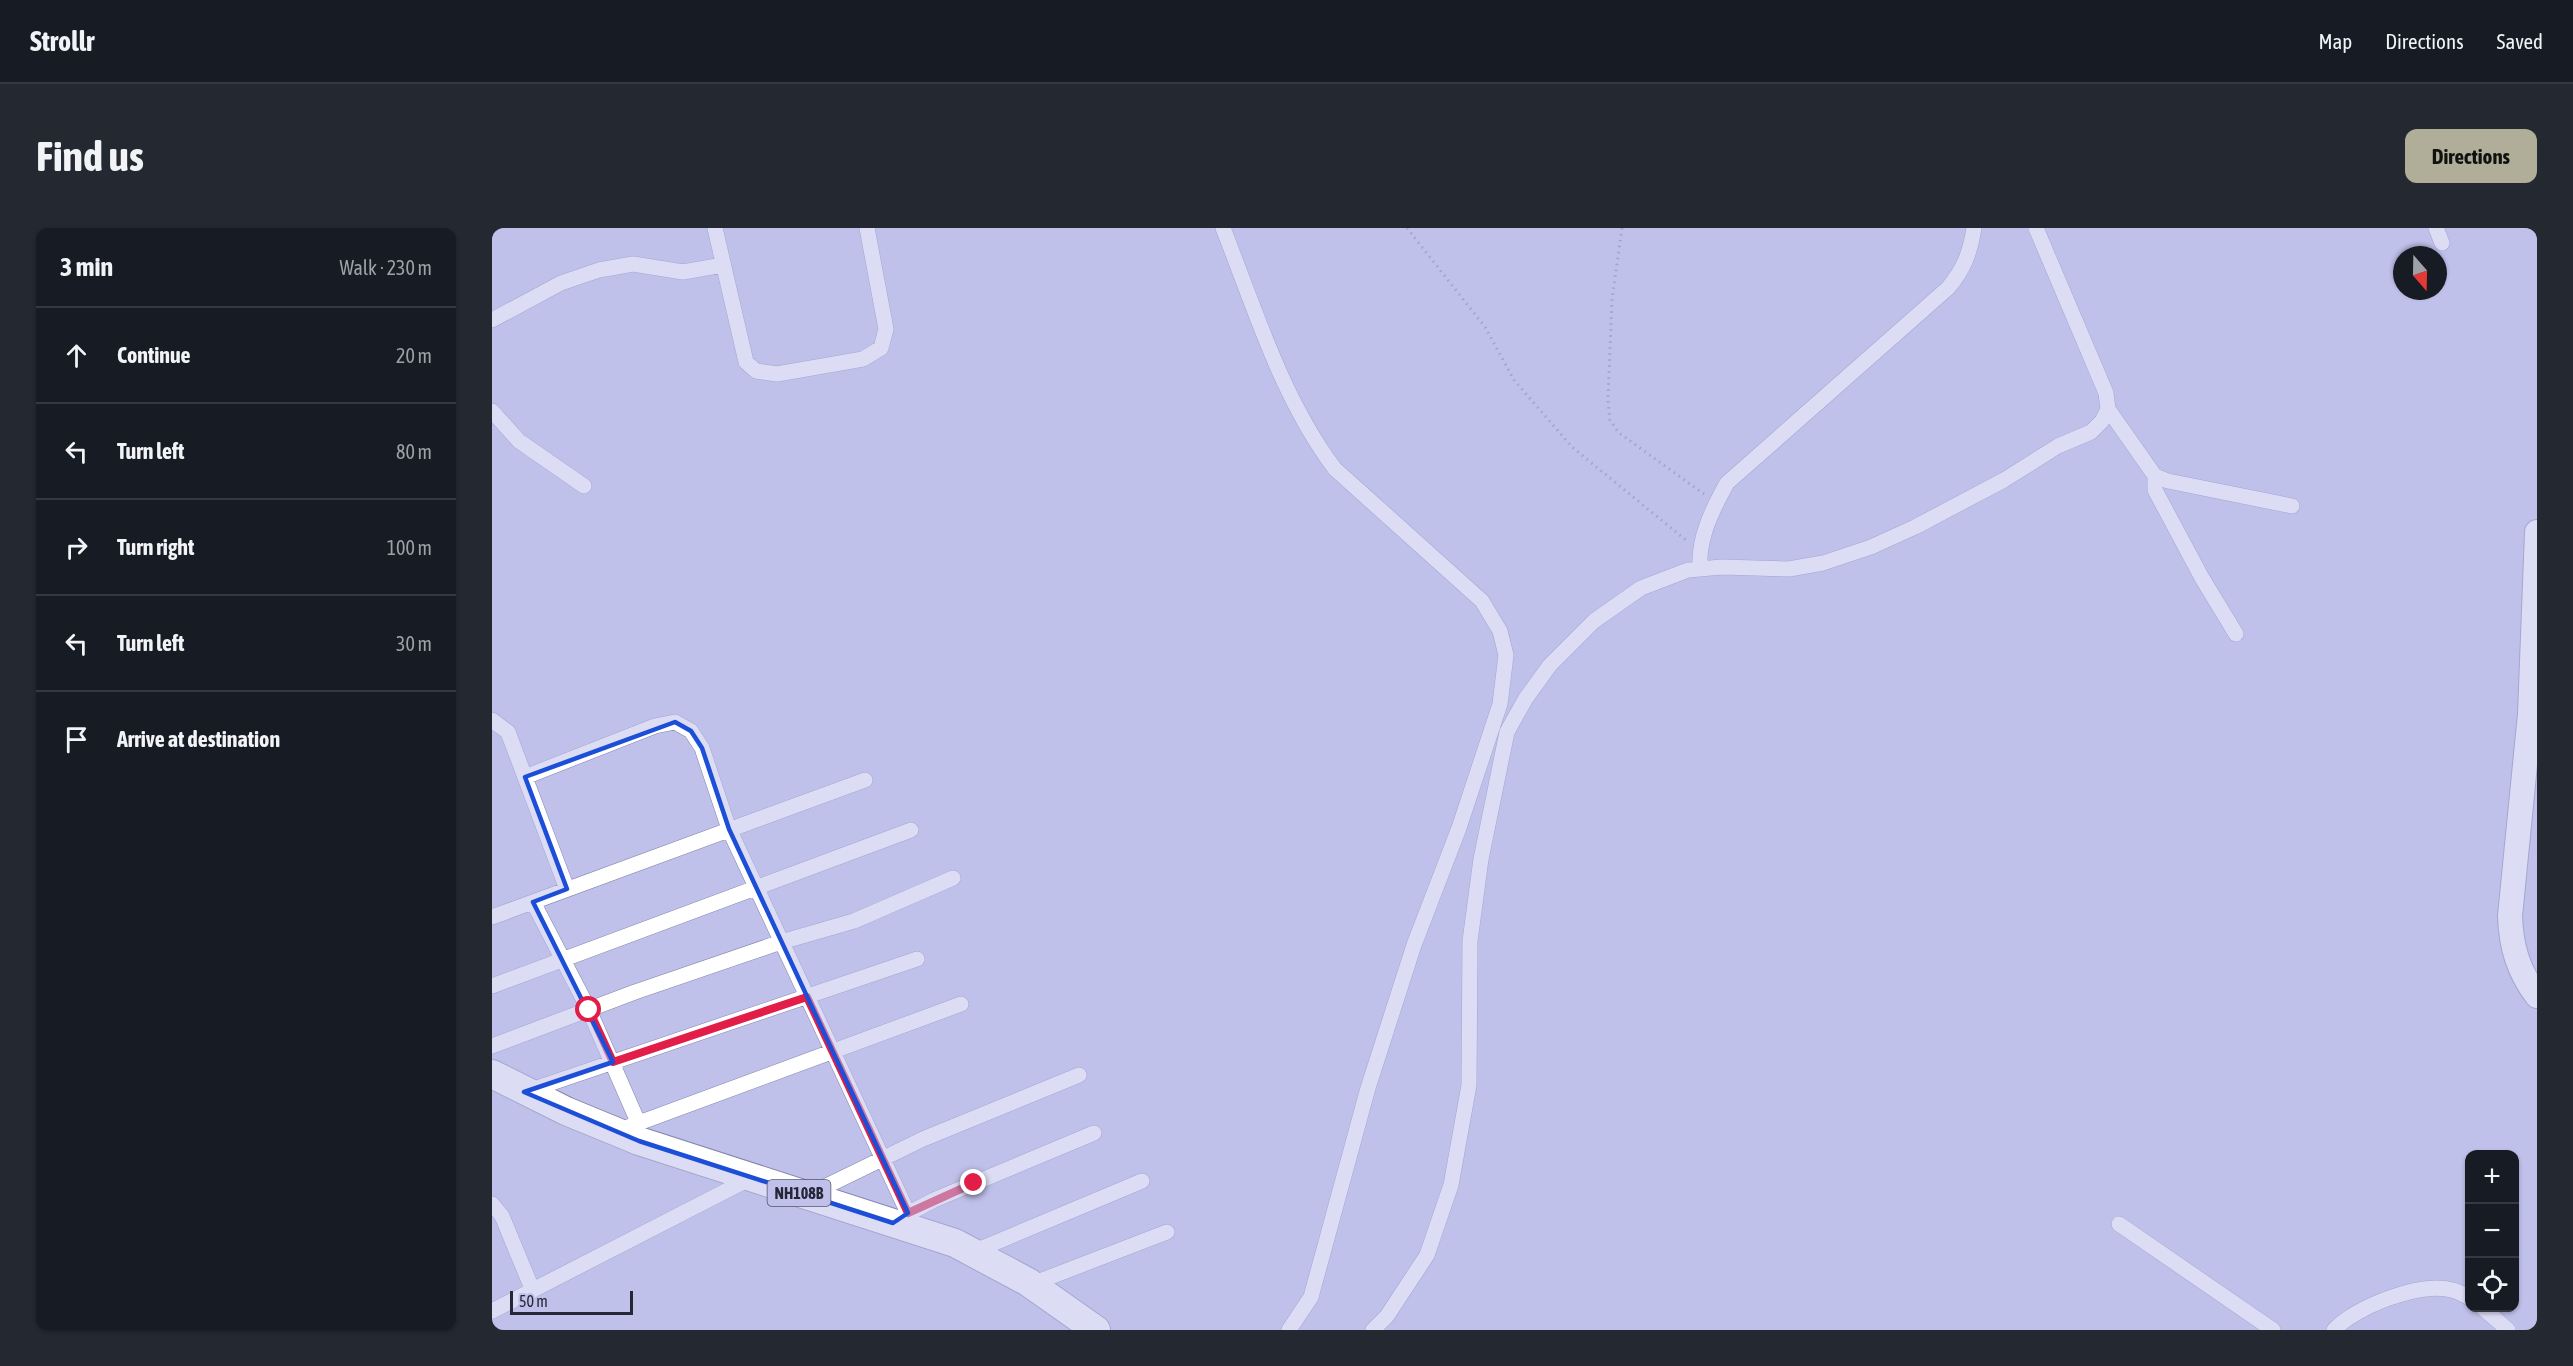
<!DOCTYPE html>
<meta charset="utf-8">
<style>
body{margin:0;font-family:"Asap Condensed",sans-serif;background:#242831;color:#f1f3f6}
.controls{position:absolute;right:18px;bottom:18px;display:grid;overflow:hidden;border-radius:12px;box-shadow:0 2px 4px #0004}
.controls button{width:54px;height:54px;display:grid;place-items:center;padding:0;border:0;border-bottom:2px solid #363941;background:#171b24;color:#f1f3f6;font:30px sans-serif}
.compass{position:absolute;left:1901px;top:18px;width:54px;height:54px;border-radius:50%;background:#171b24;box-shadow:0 2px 4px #0004;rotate:160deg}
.scale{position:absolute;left:18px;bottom:15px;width:123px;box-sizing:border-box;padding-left:6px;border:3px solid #262736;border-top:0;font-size:16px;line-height:21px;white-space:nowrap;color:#262736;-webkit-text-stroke:4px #bfc1eb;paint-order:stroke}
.stop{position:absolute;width:18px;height:18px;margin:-14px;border:4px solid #e11d48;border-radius:50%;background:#fff}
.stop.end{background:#e11d48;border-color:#fff;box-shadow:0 2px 6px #0008}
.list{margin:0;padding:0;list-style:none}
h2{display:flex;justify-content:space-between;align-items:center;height:78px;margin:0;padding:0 24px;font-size:26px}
h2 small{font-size:20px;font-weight:400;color:#9ea1a6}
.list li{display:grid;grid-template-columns:39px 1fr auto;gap:18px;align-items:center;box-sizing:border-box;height:96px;padding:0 24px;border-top:2px solid #363941}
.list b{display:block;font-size:22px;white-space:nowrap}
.list em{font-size:20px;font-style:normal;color:#9ea1a6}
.icon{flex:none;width:33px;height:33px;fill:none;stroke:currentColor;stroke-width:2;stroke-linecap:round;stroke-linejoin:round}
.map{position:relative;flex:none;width:2045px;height:1102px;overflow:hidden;border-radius:12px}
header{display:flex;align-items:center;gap:36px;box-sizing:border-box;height:84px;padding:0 30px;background:#171b24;border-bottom:2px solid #363941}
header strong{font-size:28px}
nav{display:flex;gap:33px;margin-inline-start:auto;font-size:21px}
.intro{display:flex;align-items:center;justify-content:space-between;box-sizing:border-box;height:144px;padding:0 36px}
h1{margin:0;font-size:42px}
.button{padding:15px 27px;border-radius:12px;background:#b0ae98;color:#111;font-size:21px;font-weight:700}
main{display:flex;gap:36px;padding:0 36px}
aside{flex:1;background:#171b24;border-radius:12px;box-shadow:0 2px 4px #0004}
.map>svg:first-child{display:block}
</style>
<header>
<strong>Strollr</strong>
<nav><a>Map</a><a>Directions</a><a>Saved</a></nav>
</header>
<div class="intro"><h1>Find us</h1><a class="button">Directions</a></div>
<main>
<aside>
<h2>3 min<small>Walk · 230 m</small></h2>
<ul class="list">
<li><svg class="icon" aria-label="ahead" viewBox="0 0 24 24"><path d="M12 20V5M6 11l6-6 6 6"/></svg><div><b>Continue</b></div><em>20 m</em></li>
<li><svg class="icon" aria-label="left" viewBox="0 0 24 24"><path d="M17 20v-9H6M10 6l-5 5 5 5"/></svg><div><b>Turn left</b></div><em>80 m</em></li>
<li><svg class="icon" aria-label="right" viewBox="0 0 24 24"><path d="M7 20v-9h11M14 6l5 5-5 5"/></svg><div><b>Turn right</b></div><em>100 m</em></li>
<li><svg class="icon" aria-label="left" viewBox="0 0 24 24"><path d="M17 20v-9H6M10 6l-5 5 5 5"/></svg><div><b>Turn left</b></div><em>30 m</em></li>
<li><svg class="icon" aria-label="arrive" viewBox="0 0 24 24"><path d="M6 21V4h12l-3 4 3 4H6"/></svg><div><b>Arrive at destination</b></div></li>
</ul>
</aside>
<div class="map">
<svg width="2045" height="1102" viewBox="0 0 2045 1102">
<rect width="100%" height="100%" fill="#bfc1eb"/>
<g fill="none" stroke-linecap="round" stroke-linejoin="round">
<defs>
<path id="street" d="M223 0 254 134 264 143 285 146 371 131 389 120 394 101 375 0
M731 0C763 81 790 171 843 241L990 373 1008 403 1014 427 1008 476 967 600 922 717 876 860 819 1069 797 1102
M1944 0 1950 15
M0 92 69 55 107 42 141 36 191 44 231 37
M1616 181 1663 248 1676 253 1800 278
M0 183 27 213 92 258
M1663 248V262L1710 350 1744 406
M1208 341C1206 310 1220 282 1235 255L1456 60C1472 41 1478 25 1482 0
M0 492 16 504 75 661
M33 549 163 498 183 494 199 503 210 520 237 601 416 985
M41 674 97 782 146 894
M0 689 373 552
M0 758 419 602
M0 818 143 764 289 714 362 693 461 650
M36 863 425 731
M125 903 469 776
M316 967 431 911 587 847
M0 976 10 988 41 1063
M408 990 442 972 602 905
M1627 996 1781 1102
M481 1024 650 953
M540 1056 675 1004
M1991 1080 2016 1102
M0 1083 259 950
M881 1102 895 1088 935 1027 959 957 977 857 978 713 989 631 1015 504 1034 470 1058 437 1102 393 1149 360 1196 342 1230 339 1297 341 1331 335 1379 319 1423 299 1512 252 1566 218 1599 204 1610 193 1616 181 1614 165 1544 0
M1842 1102C1863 1079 1929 1053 1960 1062 1966 1063 1972 1067 1978 1070"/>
<path id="primary" d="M2045 304 2038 486 2018 688C2019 718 2026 743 2045 768"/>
<path id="highway" d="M0 846 74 883 147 913 463 1015 536 1054 604 1102"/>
</defs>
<use href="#street" stroke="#8385ab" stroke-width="16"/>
<use href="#primary" stroke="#8385ab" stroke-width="26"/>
<use href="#highway" stroke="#8385ab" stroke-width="30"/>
<path stroke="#7e809e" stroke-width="3" stroke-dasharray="1.5 4.5" stroke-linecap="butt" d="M915 0 993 99 1022 152 1080 219 1195 313
M1130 0 1120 72 1116 172 1118 192 1127 205 1212 266"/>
<use href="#street" stroke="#fff" stroke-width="15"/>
<use href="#primary" stroke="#fff" stroke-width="24"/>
<use href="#highway" stroke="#fff" stroke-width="28"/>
</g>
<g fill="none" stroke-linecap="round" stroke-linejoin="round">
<path stroke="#e11d48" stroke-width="8" d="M97 782 121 834 315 769 416 985 482 955"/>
</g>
<path d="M0 0H2045V1102H0ZM183 494 199 503 210 520 237 601 416 985 401 995 147 913 32 864 121 834 41 674 75 661 33 549Z" fill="#bfc1eb" fill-opacity=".55" fill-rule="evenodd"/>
<path fill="none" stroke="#1d4ed8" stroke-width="4.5" stroke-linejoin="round" d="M183 494 199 503 210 520 237 601 416 985 401 995 147 913 32 864 121 834 41 674 75 661 33 549Z"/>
<g text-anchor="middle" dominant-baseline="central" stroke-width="6" stroke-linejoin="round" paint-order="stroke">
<rect fill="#bfc1eb" stroke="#54556c" stroke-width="1.5" x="275.5" y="952" width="63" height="26" rx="4.5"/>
<g font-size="16" font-weight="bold" fill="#262736">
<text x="307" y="965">NH108B</text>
</g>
</g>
</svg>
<div class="controls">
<button>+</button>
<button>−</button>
<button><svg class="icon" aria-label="locate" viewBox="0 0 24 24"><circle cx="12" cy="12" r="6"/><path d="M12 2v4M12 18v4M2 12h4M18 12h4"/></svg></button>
</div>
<svg class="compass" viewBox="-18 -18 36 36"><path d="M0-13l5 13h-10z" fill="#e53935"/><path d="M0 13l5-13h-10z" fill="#9ea1a6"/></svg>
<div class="scale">50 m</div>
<div class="stop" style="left:97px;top:782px"></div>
<div class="stop end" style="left:482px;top:955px"></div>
</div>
</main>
